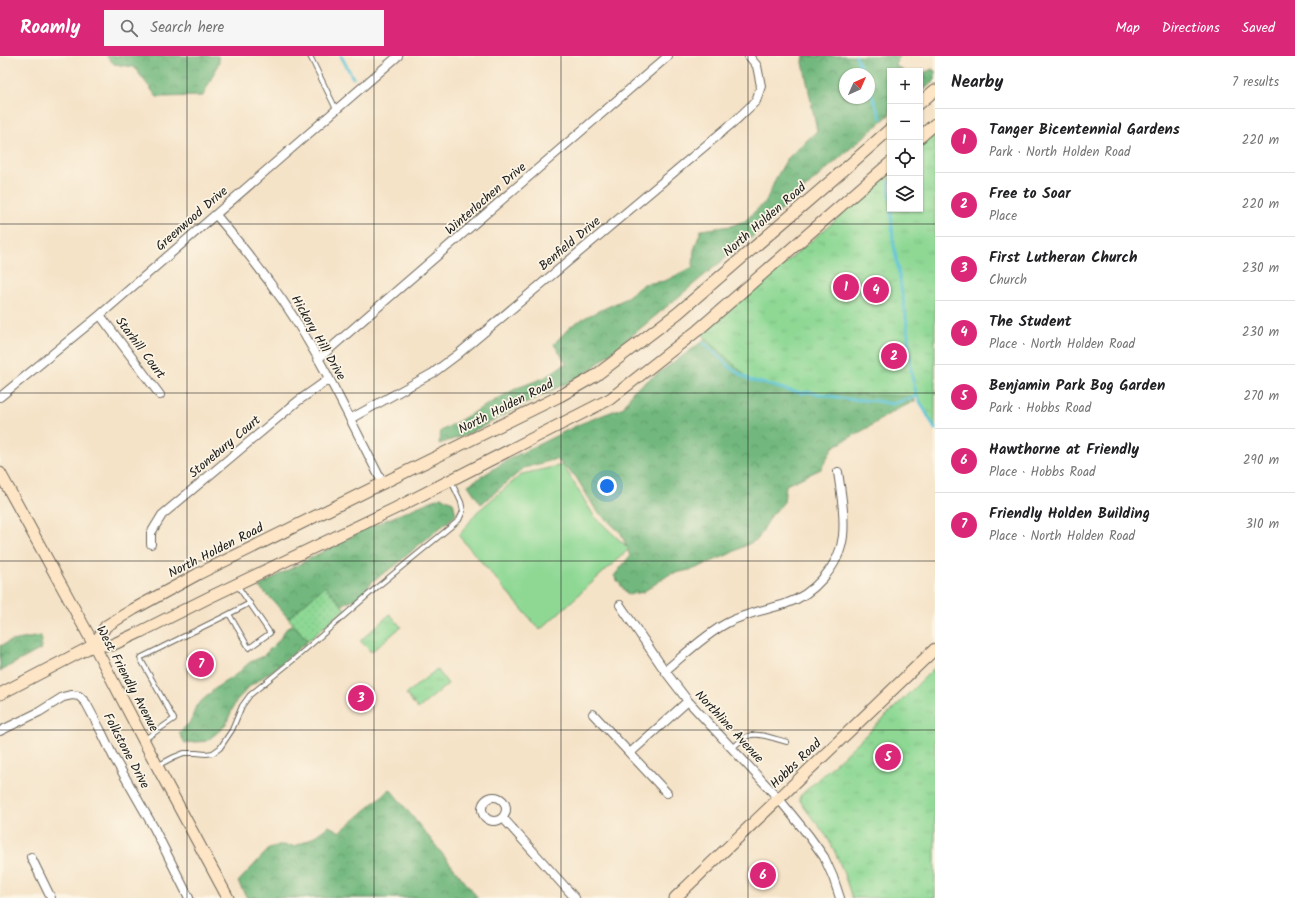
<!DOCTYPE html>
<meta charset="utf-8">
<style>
body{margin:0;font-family:Kalam,sans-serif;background:#f6f6f6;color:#202124}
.controls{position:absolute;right:12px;top:12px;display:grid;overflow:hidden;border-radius:0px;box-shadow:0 1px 3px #0004}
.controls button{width:36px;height:36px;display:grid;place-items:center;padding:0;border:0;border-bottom:1px solid #e0e0e0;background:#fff;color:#202124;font:20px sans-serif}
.compass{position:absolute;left:839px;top:12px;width:36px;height:36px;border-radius:50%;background:#fff;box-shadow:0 1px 3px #0004;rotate:45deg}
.you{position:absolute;left:607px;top:430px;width:14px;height:14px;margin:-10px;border:3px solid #fff;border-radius:50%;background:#1a73e8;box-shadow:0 0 0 6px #1a73e833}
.badge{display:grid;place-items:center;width:26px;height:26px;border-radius:50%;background:#db2777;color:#fff;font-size:13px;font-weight:700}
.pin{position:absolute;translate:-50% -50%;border:2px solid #fff;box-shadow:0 1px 4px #0006}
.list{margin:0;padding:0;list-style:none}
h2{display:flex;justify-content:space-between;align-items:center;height:52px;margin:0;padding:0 16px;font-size:17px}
h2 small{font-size:13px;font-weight:400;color:#757577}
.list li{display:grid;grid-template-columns:26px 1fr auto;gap:12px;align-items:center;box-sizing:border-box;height:64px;padding:0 16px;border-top:1px solid #e0e0e0}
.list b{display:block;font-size:15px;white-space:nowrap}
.list p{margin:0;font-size:13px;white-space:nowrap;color:#757577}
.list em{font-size:13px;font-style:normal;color:#757577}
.icon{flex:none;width:22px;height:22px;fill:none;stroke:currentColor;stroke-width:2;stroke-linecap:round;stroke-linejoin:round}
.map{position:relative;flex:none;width:935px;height:842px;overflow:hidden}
header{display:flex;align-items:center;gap:24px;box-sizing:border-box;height:56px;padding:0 20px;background:#db2777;color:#fff}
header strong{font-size:19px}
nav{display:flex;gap:22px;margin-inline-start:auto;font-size:14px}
.search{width:280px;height:36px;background:#f6f6f6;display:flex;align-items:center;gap:10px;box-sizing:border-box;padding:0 14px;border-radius:0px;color:#757577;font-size:15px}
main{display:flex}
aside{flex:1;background:#fff}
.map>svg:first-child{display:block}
</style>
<header>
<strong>Roamly</strong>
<div class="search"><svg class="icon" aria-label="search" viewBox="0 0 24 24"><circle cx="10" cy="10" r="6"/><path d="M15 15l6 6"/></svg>Search here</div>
<nav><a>Map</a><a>Directions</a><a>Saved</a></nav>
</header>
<main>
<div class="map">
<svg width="935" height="842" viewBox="0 0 935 842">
<defs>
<pattern id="grass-dots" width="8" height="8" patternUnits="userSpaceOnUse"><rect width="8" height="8" fill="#8ed894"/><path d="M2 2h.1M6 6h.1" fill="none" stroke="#7ab97f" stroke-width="1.8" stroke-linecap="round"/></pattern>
<pattern id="forest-crowns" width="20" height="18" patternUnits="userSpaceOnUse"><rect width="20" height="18" fill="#72b87e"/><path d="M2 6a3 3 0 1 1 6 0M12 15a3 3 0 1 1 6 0" fill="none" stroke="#5d9566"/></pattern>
<pattern id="park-tufts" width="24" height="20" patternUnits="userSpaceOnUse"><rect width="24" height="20" fill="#8ed894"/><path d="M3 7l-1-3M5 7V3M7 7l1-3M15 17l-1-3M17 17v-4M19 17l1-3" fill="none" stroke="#7ab97f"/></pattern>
</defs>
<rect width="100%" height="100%" fill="#fcf5e5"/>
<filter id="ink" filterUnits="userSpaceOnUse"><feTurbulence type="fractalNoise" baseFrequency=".025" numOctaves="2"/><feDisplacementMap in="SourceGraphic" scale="8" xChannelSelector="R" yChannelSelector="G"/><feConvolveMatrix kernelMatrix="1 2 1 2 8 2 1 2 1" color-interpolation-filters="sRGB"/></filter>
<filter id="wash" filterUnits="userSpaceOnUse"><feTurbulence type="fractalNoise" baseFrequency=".012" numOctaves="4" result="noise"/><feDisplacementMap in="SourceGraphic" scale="16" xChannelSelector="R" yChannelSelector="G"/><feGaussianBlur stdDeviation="0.9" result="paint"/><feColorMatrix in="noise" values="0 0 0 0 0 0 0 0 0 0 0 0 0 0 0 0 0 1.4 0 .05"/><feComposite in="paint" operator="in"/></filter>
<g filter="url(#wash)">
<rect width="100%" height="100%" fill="#f5e3c8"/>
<path fill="url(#grass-dots)" stroke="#557a58" d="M325 529 345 553 308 585 288 562Z"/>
<path fill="url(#forest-crowns)" stroke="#476a4d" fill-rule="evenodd" d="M106 0H218L219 6 203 40 157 41 134 11 114 8Z
M804 0H899L895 9 904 15H890V58L813 125 750 183 712 213 584 319 550 335 466 379 439 388 441 375 517 332 544 322 566 307 554 288 571 270 588 260 623 244 644 228 665 225 693 211 694 194 701 174 731 170 745 165 766 145 776 122 787 103 817 75 803 6ZM845 18H869V42H845Z
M932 13 935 15V24L920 37V19Z
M746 247 909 319 915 345 892 356 869 371 833 391 821 413 786 429 784 446 771 460 758 483 727 499 694 513 670 518 643 536 628 539 614 520 630 500 621 477 596 454 576 421 556 403 524 412 481 448 468 429 511 402 580 368 624 351 633 335 694 292Z
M441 441 453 446 456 459 415 492 395 510 375 523 358 541 342 549 325 530 288 562 276 548 259 531 273 522 367 472Z
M293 568 308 585 276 612 250 630 236 645 225 670 207 685 185 687 179 677 191 665 196 650 217 631 237 618 250 606 262 601 279 584 286 573Z
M41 580V593L0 615V590L11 585Z
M390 733 478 842H247L238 826 269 793 279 789 295 790 309 784 329 770 340 776Z"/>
<path fill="url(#park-tufts)" stroke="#557a58" d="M935 79V373L916 340 802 337 750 324 702 278 890 118V153H920V92Z
M390 558 401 571 371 596 360 585Z
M935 611V842H852C845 821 839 801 827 781 818 768 807 757 799 743L801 739 883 663Z
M437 613 448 628 418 653 406 638Z"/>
<path fill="#8ed894" stroke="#557a58" d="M563 409 594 460 629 493 540 574 459 480 477 456 522 418Z"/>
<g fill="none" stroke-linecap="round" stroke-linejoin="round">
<path stroke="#5ac3d6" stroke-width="3" d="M341 0 353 22
M856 0 863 18
M869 32 881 62
M889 126 890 142
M891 153 893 184 906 260 912 321 917 340 935 373
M704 287 732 313 750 324 766 328 787 334 802 337 809 336 847 343 876 345 892 348 917 340"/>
</g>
</g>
<g filter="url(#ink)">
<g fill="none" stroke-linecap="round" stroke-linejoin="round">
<defs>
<path id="lane" d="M310 0 336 53
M237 529 270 577 249 592 229 558 250 547
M145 683 174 663 140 602 229 558
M732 692C737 689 742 682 748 680 759 676 775 683 787 686
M157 710 174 701 184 697H196L206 698 213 697 220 692 232 674 242 650 250 639 292 605 376 532 459 464 463 455 461 446 451 425"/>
<path id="street" d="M216 159C239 186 262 215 283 245 321 301 352 367 383 428
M100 259 160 339
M318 303 668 0
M0 341 100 259 398 0
M350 363 433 317 457 299 736 64 756 45 761 30 757 10 749 0
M151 488V477L162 459 298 345 329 323
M620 549 665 615 688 645 779 743 809 780 824 801 833 821 840 842
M665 615C683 600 706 578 727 567 746 557 765 554 785 548 813 539 840 510 843 480 845 459 841 437 838 416
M593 658 667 737
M0 675 39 656 63 641 72 639 79 640 86 647 101 675 113 700 154 772 189 842
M630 697 688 645
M482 753a12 12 0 1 1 24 0a12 12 0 1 1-24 0Z
M503 762 575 842
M31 801 51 842"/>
<path id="secondary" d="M920 47 935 34
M920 81 935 68
M0 417 94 589 157 710 228 842
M94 589 106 570 134 553 198 518 560 340 595 320 678 257 846 112 890 73
M0 638 94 589H112L140 576 210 541 396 452 610 343 698 274 890 107
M675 842 935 593"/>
</defs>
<use href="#lane" stroke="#686258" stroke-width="6"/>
<use href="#street" stroke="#686258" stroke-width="10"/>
<use href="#secondary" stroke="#686258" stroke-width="13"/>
<use href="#lane" stroke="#fff" stroke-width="4"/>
<use href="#street" stroke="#fff" stroke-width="8"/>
<use href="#secondary" stroke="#fde5c5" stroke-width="11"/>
</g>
</g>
<path fill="none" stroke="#1c1c1c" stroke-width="1" stroke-opacity="0.55" d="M187 0V842M374 0V842M561 0V842M748 0V842M0 168H935M0 337H935M0 505H935M0 674H935"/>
<g text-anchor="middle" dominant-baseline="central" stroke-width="3.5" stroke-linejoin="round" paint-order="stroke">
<g font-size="13" fill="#1c1c1c" stroke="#fcf5e5">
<text transform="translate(486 143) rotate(-41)">Winterlochen Drive</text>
<text transform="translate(192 163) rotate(-41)">Greenwood Drive</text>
<text transform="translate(765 164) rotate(-41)">North Holden Road</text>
<text transform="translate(570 188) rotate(-40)">Benfield Drive</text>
<text transform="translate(318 282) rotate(60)">Hickory Hill Drive</text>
<text transform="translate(140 292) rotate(53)">Starhill Court</text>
<text transform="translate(506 351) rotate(-27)">North Holden Road</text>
<text transform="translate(225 391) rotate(-40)">Stonebury Court</text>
<text transform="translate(216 495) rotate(-27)">North Holden Road</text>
<text transform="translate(127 623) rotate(62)">West Friendly Avenue</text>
<text transform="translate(729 671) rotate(47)">Northline Avenue</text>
<text transform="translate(126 695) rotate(62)">Folkstone Drive</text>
<text transform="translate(796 708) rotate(-44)">Hobbs Road</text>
</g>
</g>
</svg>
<div class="controls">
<button>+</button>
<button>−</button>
<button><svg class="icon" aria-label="locate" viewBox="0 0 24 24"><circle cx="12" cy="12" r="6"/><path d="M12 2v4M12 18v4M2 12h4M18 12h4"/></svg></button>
<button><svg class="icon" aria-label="layers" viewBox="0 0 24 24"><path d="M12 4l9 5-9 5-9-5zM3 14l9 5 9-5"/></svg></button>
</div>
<svg class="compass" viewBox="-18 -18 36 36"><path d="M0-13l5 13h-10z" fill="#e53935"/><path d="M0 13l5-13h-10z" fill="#757577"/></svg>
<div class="you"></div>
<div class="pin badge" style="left:846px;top:231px">1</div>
<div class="pin badge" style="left:894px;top:300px">2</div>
<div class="pin badge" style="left:361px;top:642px">3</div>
<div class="pin badge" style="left:876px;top:234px">4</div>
<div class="pin badge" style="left:888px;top:701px">5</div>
<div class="pin badge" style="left:763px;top:819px">6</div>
<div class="pin badge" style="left:201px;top:608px">7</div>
</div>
<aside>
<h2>Nearby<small>7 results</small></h2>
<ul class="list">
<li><span class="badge">1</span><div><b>Tanger Bicentennial Gardens</b><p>Park · North Holden Road</p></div><em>220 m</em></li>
<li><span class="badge">2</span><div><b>Free to Soar</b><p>Place</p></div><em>220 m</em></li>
<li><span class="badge">3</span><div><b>First Lutheran Church</b><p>Church</p></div><em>230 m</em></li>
<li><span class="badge">4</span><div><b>The Student</b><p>Place · North Holden Road</p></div><em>230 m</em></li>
<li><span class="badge">5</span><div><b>Benjamin Park Bog Garden</b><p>Park · Hobbs Road</p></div><em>270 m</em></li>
<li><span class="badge">6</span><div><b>Hawthorne at Friendly</b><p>Place · Hobbs Road</p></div><em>290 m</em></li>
<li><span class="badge">7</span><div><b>Friendly Holden Building</b><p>Place · North Holden Road</p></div><em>310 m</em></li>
</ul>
</aside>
</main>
